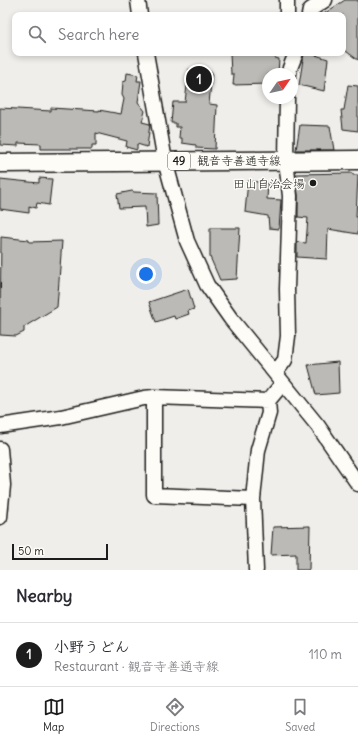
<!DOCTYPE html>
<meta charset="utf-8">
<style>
body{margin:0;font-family:Delius,"Klee One",sans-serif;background:#f7f7f7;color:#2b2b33}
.compass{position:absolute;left:262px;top:68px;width:36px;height:36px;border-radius:50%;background:#fff;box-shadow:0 2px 6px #0003;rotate:56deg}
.scale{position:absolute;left:12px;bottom:10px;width:96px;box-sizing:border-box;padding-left:4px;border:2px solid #1c1c1c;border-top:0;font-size:11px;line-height:14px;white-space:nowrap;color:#1c1c1c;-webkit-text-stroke:3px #fdfcf7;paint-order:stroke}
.you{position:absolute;left:146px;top:274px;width:14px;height:14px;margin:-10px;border:3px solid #fff;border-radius:50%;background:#1a73e8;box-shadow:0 0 0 6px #1a73e833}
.badge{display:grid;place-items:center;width:26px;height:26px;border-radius:50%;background:#1c1c1c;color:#fff;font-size:13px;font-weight:700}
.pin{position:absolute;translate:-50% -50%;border:2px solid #fff;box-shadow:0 1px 4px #0006}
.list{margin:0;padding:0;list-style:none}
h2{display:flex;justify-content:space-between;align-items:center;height:52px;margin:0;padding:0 16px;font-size:17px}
h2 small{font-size:13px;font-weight:400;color:#7c7c81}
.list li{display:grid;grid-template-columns:26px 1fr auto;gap:12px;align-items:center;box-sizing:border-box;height:64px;padding:0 16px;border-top:1px solid #e1e1e2}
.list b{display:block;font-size:15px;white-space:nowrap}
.list p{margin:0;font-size:13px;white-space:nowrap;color:#7c7c81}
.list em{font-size:13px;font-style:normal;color:#7c7c81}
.icon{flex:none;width:22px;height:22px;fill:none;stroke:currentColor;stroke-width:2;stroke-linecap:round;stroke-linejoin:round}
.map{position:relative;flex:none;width:358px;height:570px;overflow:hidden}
.search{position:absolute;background:#fff;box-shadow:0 2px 6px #0003;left:12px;right:12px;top:12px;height:44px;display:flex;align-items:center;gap:10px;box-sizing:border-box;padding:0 14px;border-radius:8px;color:#7c7c81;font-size:15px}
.sheet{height:116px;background:#fff}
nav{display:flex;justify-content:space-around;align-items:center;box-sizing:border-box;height:56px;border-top:1px solid #e1e1e2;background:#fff;font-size:11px;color:#7c7c81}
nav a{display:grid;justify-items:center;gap:2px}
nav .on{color:#1c1c1c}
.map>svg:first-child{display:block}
</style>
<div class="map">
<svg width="358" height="570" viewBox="0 0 358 570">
<rect width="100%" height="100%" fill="#f0eeea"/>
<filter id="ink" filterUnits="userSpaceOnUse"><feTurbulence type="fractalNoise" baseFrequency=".025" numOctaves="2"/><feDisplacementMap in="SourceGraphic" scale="8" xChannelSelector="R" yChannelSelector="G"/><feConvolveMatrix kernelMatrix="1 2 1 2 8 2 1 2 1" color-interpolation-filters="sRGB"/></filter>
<g filter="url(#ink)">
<path fill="#bbbab6" stroke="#1c1c1c" d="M345 0H358V60L343 49V15H322Z
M230 53H274L275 58 279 59 278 74H268V84L233 85 234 74H231Z
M304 53H309L328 59 324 91 299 85Z
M189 69 212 72 209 104 217 105 215 149 196 148V145L182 143V138H179L180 127H176V123H171L173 102H185Z
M127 73 138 75 137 81H141L138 102 145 111 142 122 150 124 147 147 137 144V150L126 147 127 141 96 133V145H92V149H41V144L18 143V146L0 145V108L51 111V108L99 111V110L121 114 124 99 122 95 123 82 126 81Z
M348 85 358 86V131L343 129 341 110H344Z
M300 125 330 126 334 150H296Z
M352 173 353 175H358L356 217H358V234L328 229 327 259 297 257V242L306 243 308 218 298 217V196L296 174Z
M39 178 52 179 49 205 37 203 36 208 29 206V213L0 209V179L39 183Z
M248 181 268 183 267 199 281 200 279 229 269 228 268 216 245 212Z
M132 191 134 192 157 193 158 225 146 227 145 207 119 208 117 194Z
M210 228H240L237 279 220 280 210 257Z
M1 237 29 240V242L62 241 57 307 24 327V332L16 336 0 335Z
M188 289 194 309 188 311 189 314 175 319 174 316 156 322 149 302Z
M338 362 339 393 316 395 308 365Z
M310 526 309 570H296V554L271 555 273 527Z"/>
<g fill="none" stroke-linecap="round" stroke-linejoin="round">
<defs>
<path id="minor" d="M138 0 140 15
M287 15V0
M309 15 310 10 325 0
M146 53 165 161 187 241 207 285 231 319 318 426 358 484
M289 74 290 68 296 53
M275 373 285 360 288 336 287 289 290 196 286 160 287 98
M154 397V495L253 499
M0 426 61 417 144 398 154 397 268 401
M0 449 3 485 0 517
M256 570 253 499 258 450 269 413 268 401 283 383"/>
<path id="major" d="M0 163 358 160"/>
</defs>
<use href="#minor" stroke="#1c1c1c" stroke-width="17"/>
<use href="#major" stroke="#1c1c1c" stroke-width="21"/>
<use href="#minor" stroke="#fdfcf7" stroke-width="14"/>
<use href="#major" stroke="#fdfcf7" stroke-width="18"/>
</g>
</g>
<circle fill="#1c1c1c" stroke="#fdfcf7" stroke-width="1.5" cx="313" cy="183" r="4"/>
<g text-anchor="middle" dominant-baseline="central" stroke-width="3" stroke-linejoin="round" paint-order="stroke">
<rect fill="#fdfcf7" stroke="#605f5e" stroke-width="1" x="168" y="152" width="22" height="18" rx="3"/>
<g font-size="11" font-weight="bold" fill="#1c1c1c">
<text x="179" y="161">49</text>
</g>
<g font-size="12" fill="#1c1c1c" stroke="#fdfcf7">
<text x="239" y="160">観音寺善通寺線</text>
</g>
<g font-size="12" fill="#1c1c1c" stroke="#fdfcf7" text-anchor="end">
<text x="305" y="183">田山自治会場</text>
</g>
</g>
</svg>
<svg class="compass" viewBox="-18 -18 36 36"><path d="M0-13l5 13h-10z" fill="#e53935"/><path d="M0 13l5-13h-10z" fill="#7c7c81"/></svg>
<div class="scale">50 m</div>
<div class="you"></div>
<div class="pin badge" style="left:199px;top:79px">1</div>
<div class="search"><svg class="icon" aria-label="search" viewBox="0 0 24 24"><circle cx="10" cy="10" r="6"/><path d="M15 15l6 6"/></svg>Search here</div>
</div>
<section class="sheet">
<h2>Nearby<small></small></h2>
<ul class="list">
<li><span class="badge">1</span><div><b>小野うどん</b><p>Restaurant · 観音寺善通寺線</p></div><em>110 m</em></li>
</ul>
</section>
<nav>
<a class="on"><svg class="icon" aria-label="map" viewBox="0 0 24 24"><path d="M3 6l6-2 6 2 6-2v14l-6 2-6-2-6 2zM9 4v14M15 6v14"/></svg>Map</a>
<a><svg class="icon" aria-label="directions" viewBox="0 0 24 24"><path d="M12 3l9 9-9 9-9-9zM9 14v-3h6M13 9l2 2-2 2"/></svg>Directions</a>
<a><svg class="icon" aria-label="saved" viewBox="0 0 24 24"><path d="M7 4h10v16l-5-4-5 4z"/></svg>Saved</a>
</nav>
